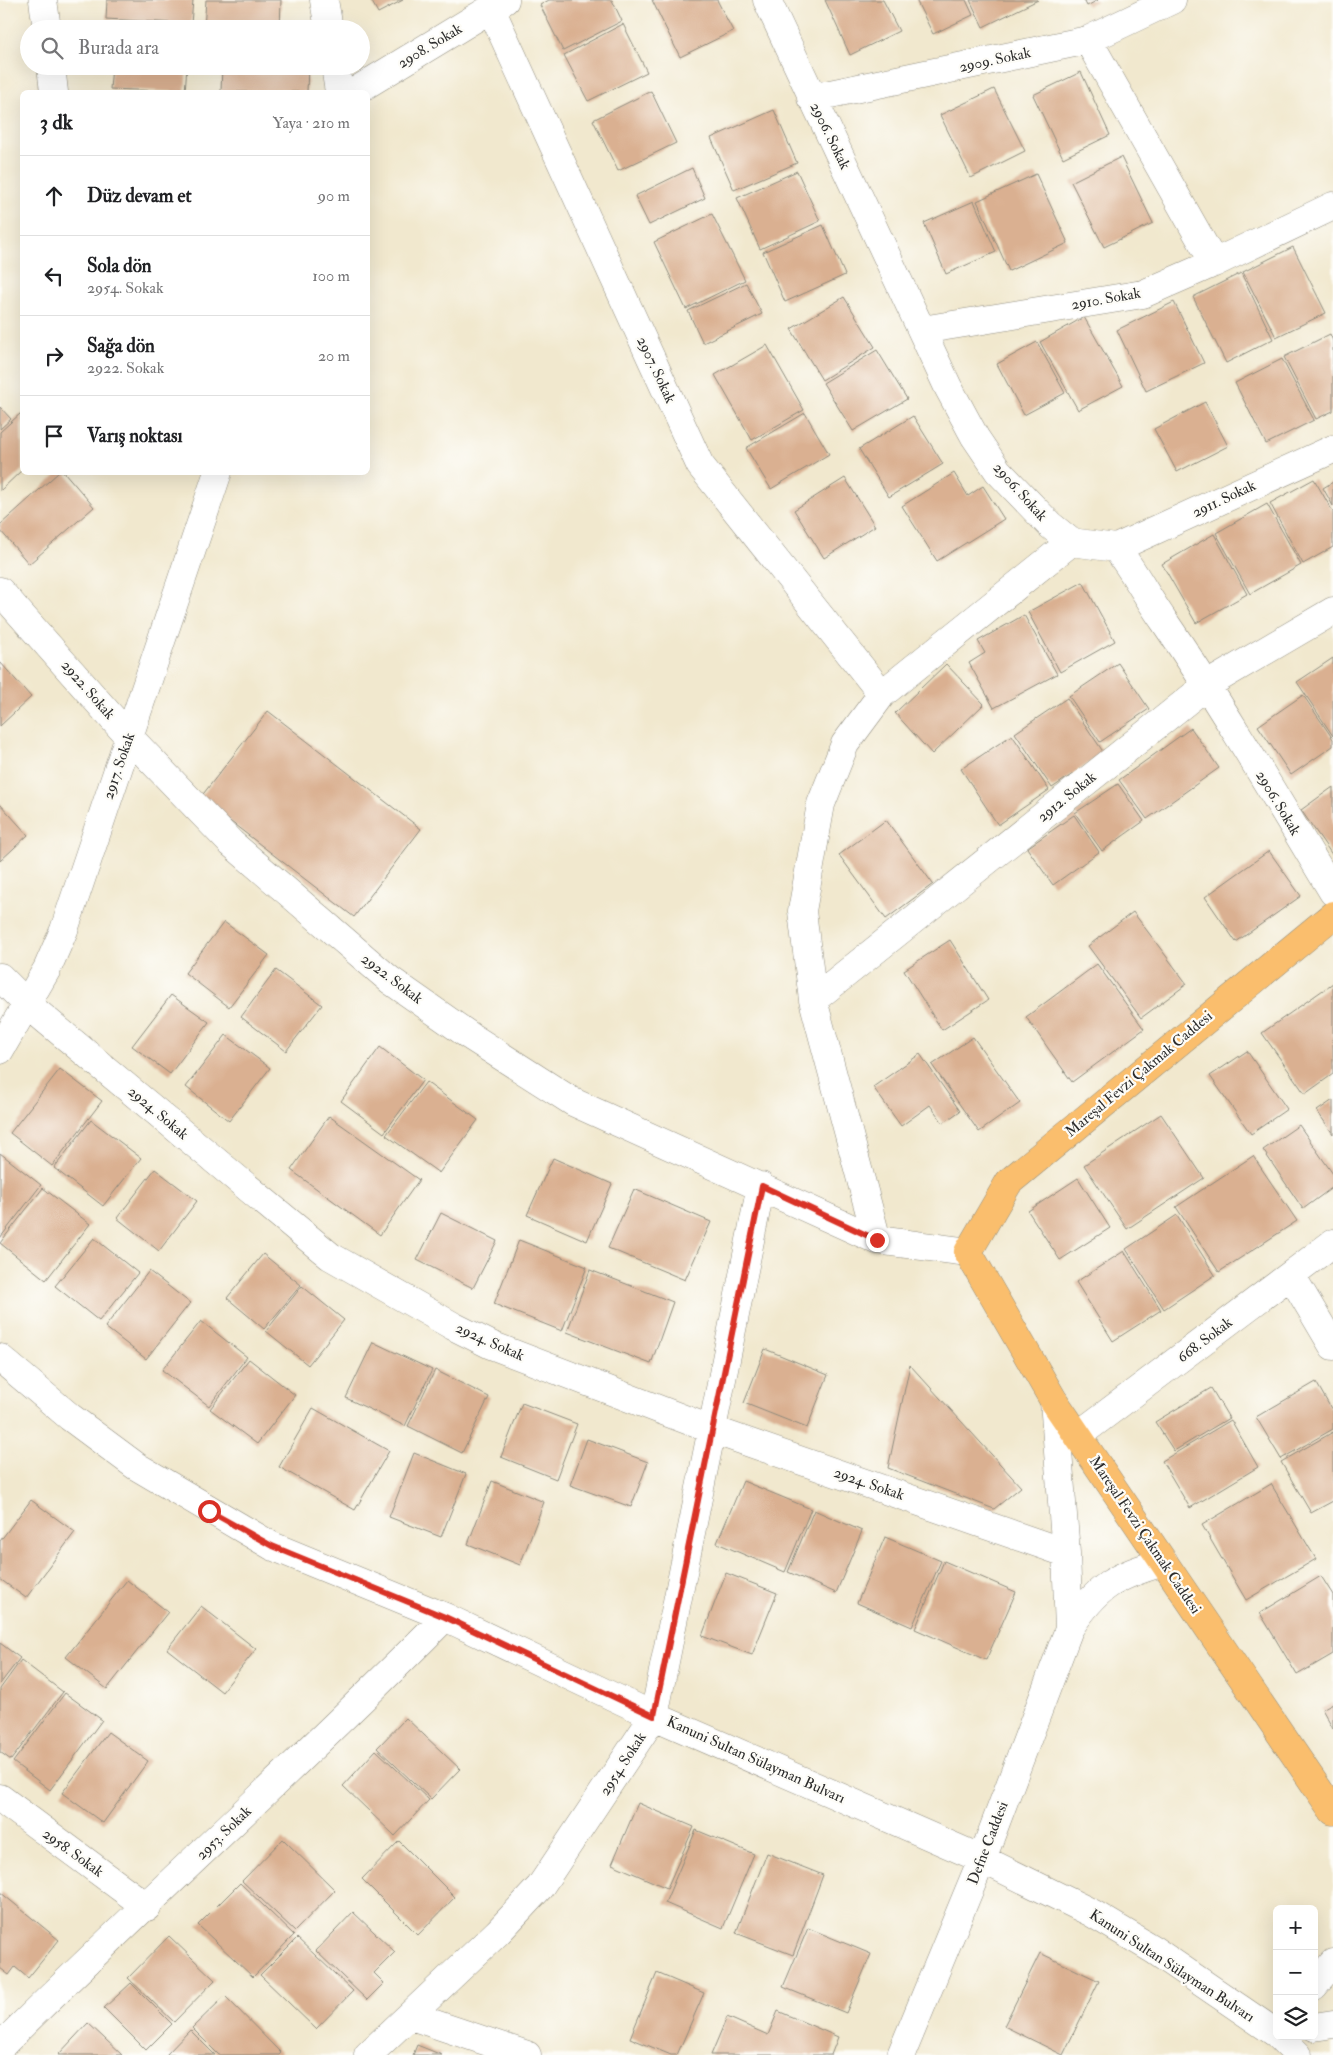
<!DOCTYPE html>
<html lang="tr">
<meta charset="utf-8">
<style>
body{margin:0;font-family:"IM FELL Double Pica",serif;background:#f2f2f2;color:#202124}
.controls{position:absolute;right:15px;bottom:15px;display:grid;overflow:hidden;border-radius:8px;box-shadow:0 5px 20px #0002}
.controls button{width:45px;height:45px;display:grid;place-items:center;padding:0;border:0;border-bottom:1px solid #e0e0e0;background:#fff;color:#202124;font:25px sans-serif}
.stop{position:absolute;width:15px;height:15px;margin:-11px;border:4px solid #d93025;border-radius:50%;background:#fff}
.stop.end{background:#d93025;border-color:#fff;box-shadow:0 1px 5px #0008}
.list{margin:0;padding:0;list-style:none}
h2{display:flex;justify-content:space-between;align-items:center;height:65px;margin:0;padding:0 20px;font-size:21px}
h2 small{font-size:16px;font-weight:400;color:#757577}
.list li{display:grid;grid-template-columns:32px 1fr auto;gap:15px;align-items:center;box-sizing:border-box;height:80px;padding:0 20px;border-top:1px solid #e0e0e0}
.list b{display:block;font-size:19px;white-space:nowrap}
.list p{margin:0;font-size:16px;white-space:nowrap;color:#757577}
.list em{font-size:16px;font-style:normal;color:#757577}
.icon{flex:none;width:28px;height:28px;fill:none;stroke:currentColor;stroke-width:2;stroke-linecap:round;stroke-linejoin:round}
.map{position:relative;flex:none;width:1333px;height:2055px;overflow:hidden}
.search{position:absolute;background:#fff;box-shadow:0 5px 20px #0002;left:20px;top:20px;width:350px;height:55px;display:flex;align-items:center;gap:12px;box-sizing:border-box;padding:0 18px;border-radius:28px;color:#757577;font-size:19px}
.panel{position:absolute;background:#fff;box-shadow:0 5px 20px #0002;left:20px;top:90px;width:350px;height:385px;border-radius:8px}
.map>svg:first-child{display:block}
</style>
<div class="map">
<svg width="1333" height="2055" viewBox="0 0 1333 2055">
<rect width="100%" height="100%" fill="#fdfcf7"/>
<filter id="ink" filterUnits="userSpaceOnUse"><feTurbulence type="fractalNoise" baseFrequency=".02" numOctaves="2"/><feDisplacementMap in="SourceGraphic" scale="10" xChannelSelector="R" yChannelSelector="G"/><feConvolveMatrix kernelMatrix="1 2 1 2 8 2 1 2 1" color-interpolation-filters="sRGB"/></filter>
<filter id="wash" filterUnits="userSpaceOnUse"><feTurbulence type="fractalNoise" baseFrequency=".0096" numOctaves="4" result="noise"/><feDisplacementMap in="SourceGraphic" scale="20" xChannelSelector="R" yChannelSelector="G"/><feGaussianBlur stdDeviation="1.12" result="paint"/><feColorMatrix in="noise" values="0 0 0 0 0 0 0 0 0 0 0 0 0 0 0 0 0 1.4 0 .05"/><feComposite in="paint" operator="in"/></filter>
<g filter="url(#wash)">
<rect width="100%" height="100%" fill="#f1e8ce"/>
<g id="blocks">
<path fill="#dab091" d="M107 0H193L191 24 106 19Z
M206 0H281L280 29H204Z
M371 0H403L378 13Z
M549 0H612L622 21 563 51 540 5Z
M652 0H717L733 31 680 57Z
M825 0H883L899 31 850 55Z
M916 0H966L973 15 933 34Z
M970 0H1038L983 27Z
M1084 0H1098L1087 6Z
M623 24 647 72 588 101 564 55Z
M112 66H187L185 92 110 89Z
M222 66H308L307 92H221Z
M1081 72 1110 135 1063 158 1033 95Z
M994 89 1025 151 971 178 940 115Z
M651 91 676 143 618 171 593 120Z
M774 110 797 163 734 190 711 138Z
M1121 157 1153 223 1104 247 1071 182Z
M692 168 705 198 649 225 635 196Z
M797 171 820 221 760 249 737 198Z
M1036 174 1068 243 1009 271 977 201Z
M974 201 996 252 946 274 924 223Z
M712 214 745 280 686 309 654 242Z
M823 225 845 275 785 302 763 252Z
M1293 247 1326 313 1276 337 1243 272Z
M1241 273 1273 339 1226 363 1193 297Z
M746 283 762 314 703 343 688 311Z
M844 297 875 347 822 380 791 329Z
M1174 302 1204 363 1146 391 1117 330Z
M1084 317 1123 386 1078 410 1040 342Z
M1330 334 1333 341V411L1316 419 1284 357Z
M1037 342 1065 393 1024 415 997 364Z
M767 345 804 410 752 440 715 375Z
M877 350 907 399 853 431 823 383Z
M1282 359 1314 420 1266 444 1235 383Z
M1205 402 1228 446 1177 472 1154 429Z
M0 407 11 419 0 429Z
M21 413 22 470 0 491V432Z
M805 413 829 454 771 489 746 448Z
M913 416 943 464 889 497 859 449Z
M59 472H64L94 507 29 564 0 530V525Z
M954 473 968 496 983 486 1004 519 937 561 902 506Z
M845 478 875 526 824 558 794 510Z
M1314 479 1333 512V547L1303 564 1270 503Z
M1333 482V506L1323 488Z
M1267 504 1301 565 1250 594 1216 533Z
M1214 534 1247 594 1196 623 1162 564Z
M1083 582 1115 641 1060 672 1028 612Z
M1024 615 1057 674 994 708 969 663 985 653 978 641Z
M1333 658V736L1297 682Z
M0 662 31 697 0 726Z
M1118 663 1149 709 1100 742 1069 696Z
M946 664 984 704 932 754 895 713Z
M1303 695 1333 739V746L1291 775 1258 726Z
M1067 698 1104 753 1052 788 1015 733Z
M268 711 421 829 354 917 200 798Z
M1191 728 1219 768 1147 819 1119 780Z
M1012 735 1049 790 998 825 961 769Z
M1118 784 1144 821 1102 851 1075 813Z
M1333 787V856L1301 810Z
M0 804 28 835 0 861Z
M1074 815 1099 852 1053 885 1027 848Z
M886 820 933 884 886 919 839 855Z
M1269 851 1301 896 1236 942 1205 897Z
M1133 912 1187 984 1141 1018 1088 946Z
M224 922 269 955 229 1007 185 973Z
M950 940 988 1000 942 1030 904 970Z
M1097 964 1144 1029 1072 1082 1026 1017Z
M276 970 322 1005 286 1051 241 1017Z
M1333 983V1074L1305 1094 1262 1033Z
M171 995 209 1022 170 1074 132 1046Z
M226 1035 270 1068 229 1121 186 1087Z
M973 1037 1020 1103 979 1132 932 1065Z
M380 1047 423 1080 384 1133 341 1101Z
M1247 1051 1287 1109 1251 1134 1210 1076Z
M920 1054 960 1111 943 1123 930 1105 901 1126 873 1087Z
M60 1069 102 1101 52 1166 10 1133Z
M426 1082 478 1120 439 1173 386 1135Z
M1333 1100V1134L1317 1111Z
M1161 1114 1204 1178 1127 1229 1084 1165Z
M329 1116 419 1180 380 1235 291 1170Z
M91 1120 141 1158 103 1206 54 1168Z
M1299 1125 1333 1174V1187L1303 1209 1263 1150Z
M0 1153 41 1185 0 1238Z
M1253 1156 1297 1221 1219 1272 1176 1207Z
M553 1158 612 1184 587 1241 527 1215Z
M155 1169 197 1201 159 1251 117 1218Z
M1078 1178 1110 1228 1060 1260 1028 1211Z
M43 1188 90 1224 46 1280 0 1243Z
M634 1189 711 1222 685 1280 608 1248Z
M441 1213 497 1241 473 1288 417 1260Z
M1177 1215 1215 1275 1164 1309 1126 1249Z
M94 1238 138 1273 99 1321 55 1286Z
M519 1240 587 1267 562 1331 494 1304Z
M1124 1251 1161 1310 1113 1341 1076 1282Z
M263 1254 301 1285 264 1329 227 1298Z
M590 1270 673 1302 651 1364 567 1332Z
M149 1271 190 1303 146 1359 105 1327Z
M302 1286 344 1320 308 1365 266 1331Z
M201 1321 247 1357 209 1406 162 1370Z
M373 1342 432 1370 405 1426 346 1398Z
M765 1349 828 1375 807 1428 744 1403Z
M249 1359 295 1395 257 1444 210 1409Z
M910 1365 1021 1487 994 1509 888 1468Z
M435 1370 489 1397 462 1453 408 1426Z
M1316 1382 1333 1412V1429L1281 1459 1256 1417Z
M1211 1388 1229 1418 1174 1451 1155 1422Z
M522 1403 577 1424 556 1479 501 1457Z
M313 1408 389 1451 355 1510 279 1467Z
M1231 1420 1258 1467 1190 1508 1162 1461Z
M1333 1432V1501L1311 1513 1281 1462Z
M587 1439 648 1462 631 1507 570 1485Z
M414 1453 466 1474 441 1537 389 1517Z
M492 1481 544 1502 520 1565 468 1544Z
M743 1481 811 1509 785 1572 717 1543Z
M1271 1484 1316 1559 1246 1600 1202 1525Z
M31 1500 75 1532 26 1598 0 1579V1541Z
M814 1510 862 1531 836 1593 788 1572Z
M885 1537 941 1561 912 1627 857 1603Z
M944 1561 1016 1592 986 1660 915 1629Z
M726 1573 777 1593 752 1655 702 1636Z
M1321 1576 1333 1595V1654L1297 1675 1260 1613Z
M127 1580 168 1612 107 1689 66 1657Z
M201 1606 256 1649 222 1692 167 1649Z
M0 1643 20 1658 0 1684Z
M21 1660 63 1692 11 1760 0 1752V1689Z
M65 1693 102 1720 50 1790 13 1762Z
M1333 1703V1729L1322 1709Z
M406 1718 460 1769 431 1799 377 1748Z
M108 1732 148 1761 103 1823 62 1793Z
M376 1750 429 1800 395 1836 343 1786Z
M638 1803 694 1827 667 1888 612 1864Z
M696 1830 754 1854 723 1928 665 1903Z
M283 1839 335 1890 295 1931 242 1881Z
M399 1841 455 1897 418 1935 362 1879Z
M767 1853 823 1875 793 1955 736 1933Z
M240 1883 294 1935 253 1977 198 1925Z
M0 1892 59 1940 28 1978 15 1967 9 1975 0 1968Z
M353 1912 395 1952 374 1973 384 1983 367 2000 316 1951Z
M808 1928 871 1954 846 2013 783 1987Z
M169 1936 215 1980 174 2022 128 1978Z
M297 1938 353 1991 316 2029 260 1975Z
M1040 1953 1099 1981 1063 2055 1004 2026Z
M657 1973 704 1993 677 2055H671L630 2038Z
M131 1983 172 2024 146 2050 104 2008Z
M225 1996 281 2053 279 2055H219L192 2028Z
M778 2011 838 2037 831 2055H711L727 2017 768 2035Z
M88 2023 122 2055H58Z
M190 2030 215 2055H166Z
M417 2045 442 2055H413Z"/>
</g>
</g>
<g filter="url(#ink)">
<use href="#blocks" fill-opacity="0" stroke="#8e8a7c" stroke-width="1"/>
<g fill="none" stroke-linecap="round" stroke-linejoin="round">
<defs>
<path id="minor" d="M43 0 47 29
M324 0 329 29
M767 0 948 387 975 437 998 471 1050 525 1071 542 1116 548C1134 571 1147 597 1164 621 1224 709 1278 801 1333 892
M491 9 700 465 882 694
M1088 40 1214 263
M51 66 54 92
M335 66 339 92
M354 92 505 0
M811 98 1088 40 1172 0
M922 330 1143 294 1214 263 1333 206
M1116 548 1333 449
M0 591 129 737 231 843 390 980 470 1036 573 1102 877 1240 968 1252
M0 977 28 1005 330 1256 453 1326 491 1345 713 1430 1066 1553
M813 1000 1207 685 1333 611
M0 1050 47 969 64 930 218 472
M877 1240 813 1000 802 911 821 804 845 744 882 694 1071 542
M1291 1275 1333 1346
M0 1358 70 1417 136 1466 272 1546 445 1617 654 1716 982 1859 1092 1913 1154 1950 1277 2034
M1054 1401 1066 1553 1069 1629C1097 1586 1115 1576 1164 1562
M1077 1436 1333 1243
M0 1798 147 1907
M1314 1986 1333 1963
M411 2016 527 2055
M1314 2027 1333 2024
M1279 2036 1298 2055
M0 2047C146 1901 300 1764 445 1617
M368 2055 498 1932 540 1887 654 1716 761 1186
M901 2055 982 1859 1069 1629"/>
<path id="major" d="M1333 915 1009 1182 968 1252 1054 1401 1333 1811"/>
</defs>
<use href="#minor" stroke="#8e8a7c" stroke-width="29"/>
<use href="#major" stroke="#8e8a7c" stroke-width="29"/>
<use href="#minor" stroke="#fff" stroke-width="28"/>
<use href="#major" stroke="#fabe6d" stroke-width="28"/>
</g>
</g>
<g fill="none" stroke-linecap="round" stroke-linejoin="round" filter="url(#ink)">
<path stroke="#d93025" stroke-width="6" d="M209 1511 272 1546 445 1617 654 1716 762 1186 877 1240"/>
</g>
<g text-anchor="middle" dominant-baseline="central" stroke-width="4.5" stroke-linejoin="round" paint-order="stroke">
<g font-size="15" fill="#2b2b2b" stroke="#fdfcf7">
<text transform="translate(430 46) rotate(-31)">2908. Sokak</text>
<text transform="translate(995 60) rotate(-12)">2909. Sokak</text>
<text transform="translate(830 136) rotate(64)">2906. Sokak</text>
<text transform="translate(1106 299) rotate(-10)">2910. Sokak</text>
<text transform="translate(656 370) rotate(65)">2907. Sokak</text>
<text transform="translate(1020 492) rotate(48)">2906. Sokak</text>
<text transform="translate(1224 499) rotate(-25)">2911. Sokak</text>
<text transform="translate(88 690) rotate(49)">2922. Sokak</text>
<text transform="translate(119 766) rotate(-71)">2917. Sokak</text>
<text transform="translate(1067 797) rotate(-39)">2912. Sokak</text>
<text transform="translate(1278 803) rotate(59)">2906. Sokak</text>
<text transform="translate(392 979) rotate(37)">2922. Sokak</text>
<text transform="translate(1139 1074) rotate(-40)">Mareşal Fevzi Çakmak Caddesi</text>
<text transform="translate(158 1113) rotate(40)">2924. Sokak</text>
<text transform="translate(1205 1340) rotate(-37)">668. Sokak</text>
<text transform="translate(490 1342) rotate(24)">2924. Sokak</text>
<text transform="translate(869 1484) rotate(19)">2924. Sokak</text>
<text transform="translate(1145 1535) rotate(56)">Mareşal Fevzi Çakmak Caddesi</text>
<text transform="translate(756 1760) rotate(24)">Kanuni Sultan Sülayman Bulvarı</text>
<text transform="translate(623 1764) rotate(-57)">2954. Sokak</text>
<text transform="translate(224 1833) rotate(-44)">2953. Sokak</text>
<text transform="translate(988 1843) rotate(-69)">Defne Caddesi</text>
<text transform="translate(73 1853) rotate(36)">2958. Sokak</text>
<text transform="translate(1172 1966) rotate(33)">Kanuni Sultan Sülayman Bulvarı</text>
</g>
</g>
</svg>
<div class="controls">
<button>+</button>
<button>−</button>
<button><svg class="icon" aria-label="layers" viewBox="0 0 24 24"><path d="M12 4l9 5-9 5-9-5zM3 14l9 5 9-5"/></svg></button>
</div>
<div class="stop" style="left:209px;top:1511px"></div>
<div class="stop end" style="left:877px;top:1240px"></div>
<div class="search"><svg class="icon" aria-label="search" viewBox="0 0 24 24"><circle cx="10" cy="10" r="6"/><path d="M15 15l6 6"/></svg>Burada ara</div>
<section class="panel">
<h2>3 dk<small>Yaya · 210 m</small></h2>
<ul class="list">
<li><svg class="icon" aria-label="ahead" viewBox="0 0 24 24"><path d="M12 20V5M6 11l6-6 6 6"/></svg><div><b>Düz devam et</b></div><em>90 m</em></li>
<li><svg class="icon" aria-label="left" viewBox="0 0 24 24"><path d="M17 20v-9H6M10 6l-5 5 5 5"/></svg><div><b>Sola dön</b><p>2954. Sokak</p></div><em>100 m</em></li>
<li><svg class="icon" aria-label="right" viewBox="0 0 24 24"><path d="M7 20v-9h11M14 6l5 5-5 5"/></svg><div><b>Sağa dön</b><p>2922. Sokak</p></div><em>20 m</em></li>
<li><svg class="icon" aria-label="arrive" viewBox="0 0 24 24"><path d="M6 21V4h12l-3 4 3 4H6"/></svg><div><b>Varış noktası</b></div></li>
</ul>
</section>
</div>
